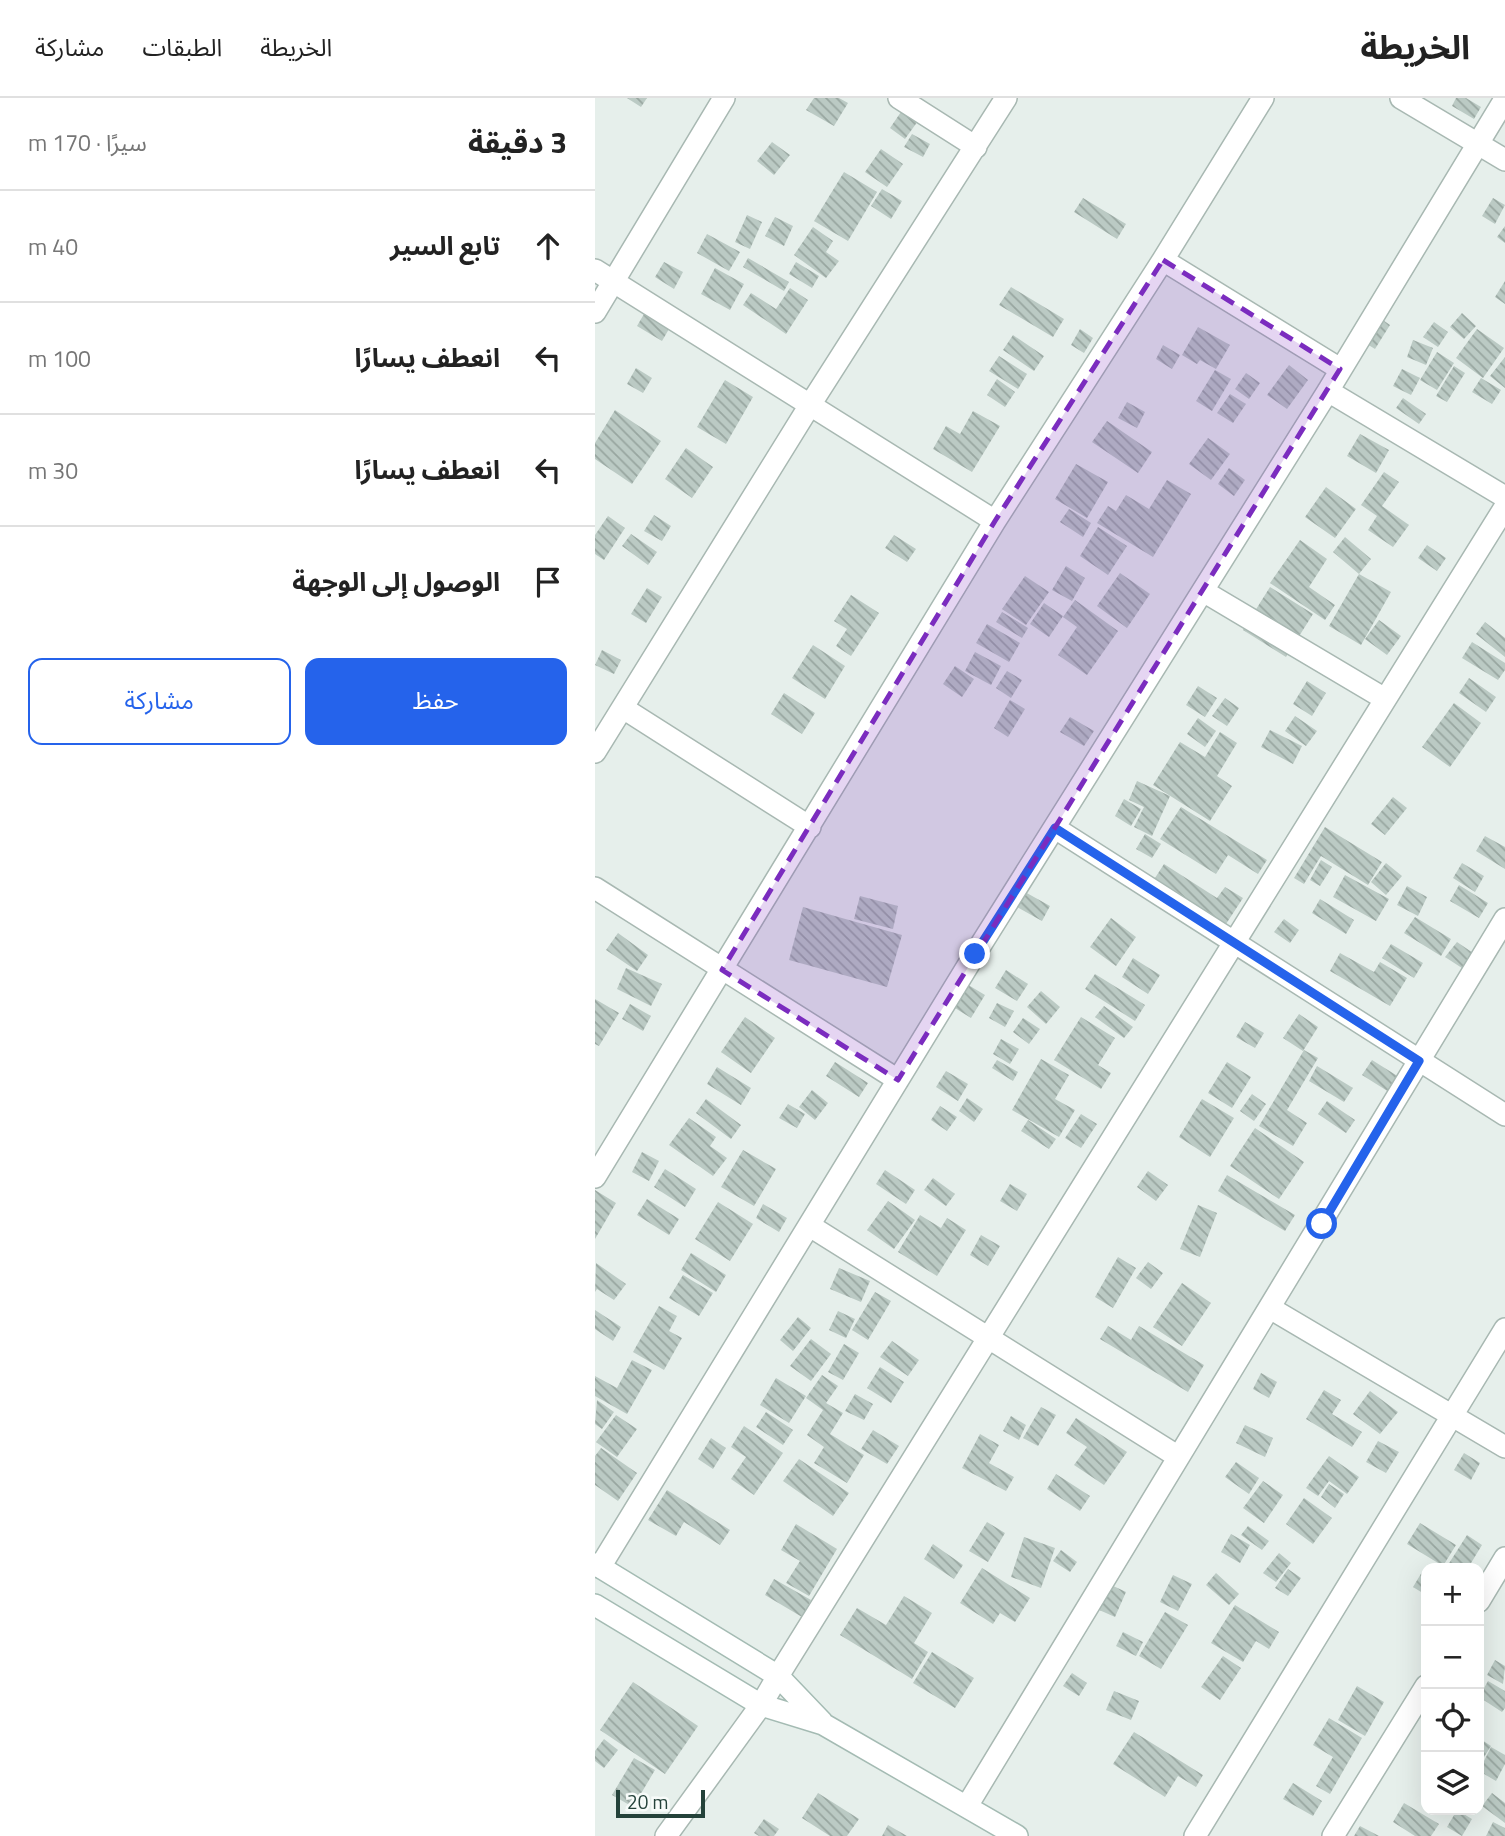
<!DOCTYPE html>
<html lang="ar">
<meta charset="utf-8">
<style>
body{margin:0;font-family:"Titillium Web","Noto Sans Arabic",sans-serif;background:#f6f6f6;color:#222;direction:rtl}
.controls{position:absolute;right:21px;bottom:21px;display:grid;overflow:hidden;border-radius:14px;box-shadow:0 7px 28px #0002}
.controls button{width:63px;height:63px;display:grid;place-items:center;padding:0;border:0;border-bottom:2px solid #e0e0e0;background:#fff;color:#222;font:35px sans-serif}
.scale{position:absolute;left:21px;bottom:18px;width:89px;box-sizing:border-box;padding-left:7px;border:4px solid #24423a;border-top:0;font-size:19px;line-height:24px;white-space:nowrap;color:#24423a;-webkit-text-stroke:5px #f7fbf9;paint-order:stroke}
.stop{position:absolute;width:21px;height:21px;margin:-16px;border:5px solid #2563eb;border-radius:50%;background:#fff}
.stop.end{background:#2563eb;border-color:#fff;box-shadow:0 2px 7px #0008}
.list{margin:0;padding:0;list-style:none}
h2{display:flex;justify-content:space-between;align-items:center;height:91px;margin:0;padding:0 28px;font-size:30px}
h2 small{font-size:23px;font-weight:400;color:#767676}
.list li{display:grid;grid-template-columns:46px 1fr auto;gap:21px;align-items:center;box-sizing:border-box;height:112px;padding:0 28px;border-top:2px solid #e0e0e0}
.list b{display:block;font-size:26px;white-space:nowrap}
.list em{font-size:23px;font-style:normal;color:#767676}
.actions{display:flex;gap:14px;padding:21px 28px}
.actions a{flex:1;padding:16px 0;border:2px solid #2563eb;border-radius:14px;text-align:center;font-size:24px;color:#2563eb}
.actions .main{background:#2563eb;color:#fff}
.icon{flex:none;width:38px;height:38px;fill:none;stroke:currentColor;stroke-width:2;stroke-linecap:round;stroke-linejoin:round}
.map{position:relative;flex:none;width:910px;height:1738px;overflow:hidden;direction:ltr}
header{display:flex;align-items:center;gap:42px;box-sizing:border-box;height:98px;padding:0 35px;background:#fff;border-bottom:2px solid #e0e0e0}
header strong{font-size:33px}
nav{display:flex;gap:38px;margin-inline-start:auto;font-size:24px}
main{display:flex}
aside{flex:1;background:#fff}
.map>svg:first-child{display:block}
</style>
<header>
<strong>الخريطة</strong>
<nav><a>الخريطة</a><a>الطبقات</a><a>مشاركة</a></nav>
</header>
<main>
<div class="map">
<svg width="910" height="1738" viewBox="0 0 910 1738">
<defs>
<pattern id="building-back-hatch" width="6" height="6" patternUnits="userSpaceOnUse" patternTransform="scale(1.75)"><rect width="6" height="6" fill="#bbcac4"/><path d="M-1 5l2 2M0 0l6 6M5-1l2 2" fill="none" stroke="#98a6a0"/></pattern>
</defs>
<rect width="100%" height="100%" fill="#e6efeb"/>
<path fill="url(#building-back-hatch)" d="M32 0H52L46 9Z
M219 0H244L253 5 239 28 211 12Z
M861 0H871L886 9 879 21 857 8Z
M308 11 323 23 310 41 295 30Z
M317 36 335 46 328 59 309 49Z
M177 44 195 57 179 77 162 63Z
M286 51 308 66 292 89 270 74Z
M249 74 282 94 253 143 219 123Z
M287 91 307 103 296 121 276 108Z
M488 100 531 126 522 141 479 114Z
M898 100 910 107 900 126 887 118Z
M152 117 167 124 155 151 140 144Z
M180 119 198 128 189 148 170 138Z
M910 128V145L902 139Z
M218 129 238 143 231 154 244 163 231 180 199 157Z
M112 136 145 154 134 173 102 155Z
M153 160 194 184 189 193 148 169Z
M69 164 88 174 79 191 60 179Z
M201 164 224 178 217 190 194 176Z
M120 170 149 186 135 212 106 196Z
M910 183V206L900 199Z
M416 189 469 221 458 239 404 207Z
M195 190 213 202 191 236 148 207 156 195 181 211Z
M775 213 795 227 780 251 759 238Z
M867 215 881 228 869 241 855 229Z
M49 216 74 231 67 243 42 228Z
M839 224 853 234 843 249 828 239Z
M603 229 635 247 621 271 605 262 602 266 587 257Z
M485 231 498 240 489 255 476 247Z
M882 231 909 250 888 280 861 260Z
M418 237 449 258 439 273 408 252Z
M818 242 838 250 831 267 812 259Z
M568 247 585 257 577 271 561 261Z
M842 254 859 265 842 292 825 282Z
M404 258 432 276 423 291 394 273Z
M910 259V290L895 278Z
M694 267 713 282 692 311 672 297Z
M859 268 870 275 852 304 841 298Z
M41 270 57 280 48 295 32 286Z
M807 271 825 280 816 297 798 288Z
M620 272 636 281 617 313 601 303Z
M651 275 665 285 654 301 640 291Z
M886 280 906 292 897 306 877 294Z
M402 281 420 294 410 309 392 297Z
M130 282 158 299 131 346 102 329Z
M635 296 651 306 638 325 622 315Z
M808 300 831 316 824 326 801 310Z
M532 304 550 314 542 330 523 320Z
M20 312 66 343 37 386 0 361V345Z
M378 313 405 328 377 374 338 351 351 328 365 336Z
M512 323 557 354 543 375 497 344Z
M765 336 794 352 781 375 752 358Z
M613 340 635 356 616 382 594 366Z
M91 350 118 369 97 400 70 381Z
M481 366 513 384 492 420 460 401Z
M634 370 650 382 639 398 623 386Z
M789 374 804 384 787 408 814 427 798 449 773 432 782 418 766 407Z
M572 382 596 396 558 459 502 425 513 408 521 413 531 397 554 411Z
M731 389 761 411 740 440 710 419Z
M474 411 496 425 488 439 465 424Z
M59 417 76 428 67 443 49 433Z
M13 418 30 430 9 462 0 456V437Z
M503 429 532 448 513 477 485 458Z
M36 436 62 454 53 467 27 448Z
M299 437 321 451 312 464 290 450Z
M750 439 776 461 764 476 738 454Z
M705 442 732 461 714 489 740 507 730 522 675 485Z
M832 447 851 460 842 473 823 460Z
M471 468 490 480 477 503 457 492Z
M525 475 555 496 532 530 502 508Z
M764 476 796 494 766 547 734 528Z
M430 478 454 494 431 527 407 511Z
M675 489 718 516 691 559 648 532Z
M52 490 67 499 51 525 36 516Z
M256 497 284 515 256 558 241 548 252 531 239 523Z
M480 502 523 533 492 577 463 557 482 529 468 519Z
M449 505 468 518 454 539 435 526Z
M407 514 433 530 427 540 401 524Z
M784 522 806 538 792 557 770 541Z
M890 524 910 540V559L881 536Z
M392 526 425 545 414 564 381 545Z
M877 544 910 565V572L903 582 867 560Z
M218 547 250 568 230 601 197 580Z
M7 552 26 562 19 576 0 567Z
M380 554 406 568 396 587 370 573Z
M360 568 379 581 367 599 348 586Z
M412 573 427 582 416 600 401 590Z
M874 580 901 599 891 614 864 595Z
M712 583 731 595 717 618 698 606Z
M603 588 622 600 610 619 591 607Z
M189 595 220 615 207 636 176 616Z
M630 600 644 610 632 628 617 618Z
M415 602 430 611 413 639 399 630Z
M859 605 886 625 855 669 827 649Z
M700 618 722 633 711 648 690 633Z
M475 619 499 633 489 648 465 634Z
M603 620 621 633 610 649 592 636Z
M675 632 707 648 698 666 666 649Z
M625 634 642 645 622 678 637 688 615 723 558 687 585 644 610 659Z
M542 683 575 698 557 738 539 729 549 709 534 702Z
M798 699 812 710 790 737 776 726Z
M529 701 546 711 536 728 520 718Z
M586 709 672 762 663 776 633 757 621 776 565 741Z
M730 729 787 764 773 787 726 758 709 786 699 780Z
M550 736 566 746 557 760 541 751Z
M890 738 910 749V771L881 753Z
M726 762 737 769 725 788 715 782Z
M791 765 807 778 791 797 776 784Z
M867 765 889 778 880 794 858 780Z
M569 766 622 800 630 789 648 800 631 826 560 780Z
M750 777 794 801 781 823 738 799Z
M864 787 893 805 884 820 855 803Z
M812 788 832 799 823 818 802 807Z
M430 794 455 808 447 823 422 809Z
M265 798 303 808 298 831 259 821Z
M725 801 759 822 751 836 717 815Z
M208 809 307 837 292 889 194 862Z
M820 819 856 841 846 858 809 835Z
M516 820 541 839 521 868 495 849Z
M689 821 704 832 695 845 679 834Z
M23 835 53 857 42 873 11 852Z
M862 844 881 857 870 872 850 859Z
M796 846 828 865 819 880 787 860Z
M745 855 779 874 785 864 812 880 795 908 735 873Z
M538 860 565 877 553 896 527 879Z
M31 870 67 886 56 908 22 891Z
M411 872 433 886 422 903 400 890Z
M500 876 550 907 540 923 490 891Z
M365 882 390 897 376 920 352 905Z
M446 893 465 909 451 926 432 909Z
M0 901 24 915 4 948 0 946Z
M402 905 419 913 410 929 394 920Z
M35 906 56 918 48 933 27 921Z
M509 908 538 929 529 940 500 919Z
M704 916 723 929 708 953 688 940Z
M150 919 180 940 156 975 126 954Z
M486 919 520 940 503 967 516 975 506 991 459 962Z
M428 920 445 931 434 946 418 934Z
M650 924 669 935 660 950 641 939Z
M406 941 424 951 415 966 398 956Z
M709 952 723 960 692 1012 712 1025 698 1048 664 1028Z
M446 961 474 977 460 1001 480 1012 464 1039 417 1012Z
M402 962 423 974 418 983 397 970Z
M777 962 804 979 794 994 767 977Z
M240 964 273 985 264 999 231 978Z
M632 964 656 979 637 1010 613 995Z
M722 968 758 990 749 1004 714 983Z
M122 969 156 990 146 1007 112 986Z
M351 973 373 986 363 1003 341 989Z
M217 992 233 1005 220 1022 204 1009Z
M657 996 671 1006 659 1023 645 1013Z
M372 1000 388 1011 379 1024 364 1013Z
M111 1001 146 1027 136 1041 101 1015Z
M607 1001 639 1020 615 1059 584 1039Z
M732 1003 760 1022 751 1035 723 1016Z
M193 1006 210 1016 202 1030 184 1020Z
M345 1008 362 1019 352 1033 336 1022Z
M486 1016 502 1026 486 1050 470 1040Z
M94 1020 121 1039 115 1048 132 1060 118 1078 74 1047Z
M433 1022 461 1041 454 1051 426 1033Z
M660 1030 709 1064 684 1101 635 1068Z
M148 1052 181 1071 159 1108 126 1089Z
M47 1054 64 1063 54 1083 37 1074Z
M70 1071 101 1091 90 1109 59 1089Z
M290 1072 320 1092 311 1106 281 1086Z
M553 1073 573 1087 561 1103 542 1089Z
M632 1077 700 1117 690 1133 623 1093Z
M338 1080 360 1096 351 1108 329 1092Z
M415 1086 432 1096 422 1113 405 1103Z
M0 1092 21 1105 0 1141Z
M52 1101 84 1121 74 1137 42 1117Z
M293 1103 320 1122 299 1151 272 1132Z
M123 1104 158 1126 135 1163 100 1141Z
M168 1106 192 1120 184 1134 161 1120Z
M603 1107 622 1115 605 1159 585 1151Z
M325 1117 346 1130 352 1120 371 1132 342 1178 303 1154Z
M386 1137 405 1148 393 1168 375 1157Z
M96 1155 131 1177 121 1194 86 1172Z
M523 1159 541 1170 518 1210 500 1199Z
M553 1164 568 1175 556 1191 541 1180Z
M1 1165 31 1186 19 1202 2 1191 0 1194Z
M244 1170 275 1183 266 1204 235 1191Z
M88 1177 118 1195 104 1218 74 1200Z
M587 1185 616 1205 587 1248 558 1229Z
M280 1194 296 1203 273 1242 257 1232Z
M64 1208 82 1218 74 1233 87 1240 69 1272 38 1254Z
M0 1212 26 1229 18 1243 0 1231Z
M243 1213 260 1221 251 1240 234 1232Z
M203 1219 216 1230 198 1253 185 1242Z
M513 1228 536 1242 544 1228 609 1267 593 1294 505 1241Z
M216 1241 236 1256 216 1283 195 1268Z
M297 1243 324 1262 313 1278 285 1259Z
M249 1246 264 1255 248 1282 233 1274Z
M37 1262 57 1272 32 1316 0 1298V1278L22 1290Z
M285 1269 309 1284 296 1305 272 1290Z
M666 1275 682 1284 674 1300 658 1291Z
M227 1277 243 1288 231 1305 248 1315 235 1336 269 1357 252 1385 219 1365 229 1349 212 1337 228 1312 211 1300Z
M181 1280 211 1298 194 1325 165 1307Z
M729 1292 746 1302 737 1316 767 1334 757 1349 711 1321Z
M775 1293 803 1314 785 1336 758 1316Z
M260 1296 278 1306 269 1322 250 1313Z
M2 1302 19 1314 7 1331 0 1326Z
M446 1309 461 1317 443 1348 428 1340Z
M171 1314 198 1332 188 1347 161 1329Z
M21 1317 42 1331 22 1359 1 1344Z
M416 1318 431 1327 424 1342 408 1333Z
M481 1320 532 1354 509 1387 479 1367 492 1349 471 1335Z
M650 1327 678 1340 670 1359 641 1345Z
M149 1328 188 1355 159 1397 136 1381 151 1359 136 1349Z
M278 1332 304 1348 292 1366 266 1351Z
M385 1336 404 1347 394 1365 419 1379 411 1393 367 1370Z
M116 1340 131 1350 118 1371 103 1361Z
M783 1343 804 1354 791 1375 771 1364Z
M6 1350 42 1375 23 1403 0 1387V1358Z
M869 1355 885 1365 876 1382 859 1372Z
M734 1358 764 1379 752 1396 734 1383 723 1398 711 1390Z
M204 1361 254 1395 238 1418 188 1383Z
M641 1364 664 1380 654 1396 630 1379Z
M461 1376 495 1398 485 1413 452 1391Z
M668 1383 688 1397 669 1425 648 1410Z
M734 1386 749 1396 740 1410 726 1399Z
M72 1392 135 1432 125 1447 89 1424 81 1438 53 1422Z
M709 1400 737 1420 718 1446 691 1426Z
M392 1424 410 1435 393 1464 374 1453Z
M825 1425 861 1447 848 1468 812 1446Z
M201 1426 242 1451 214 1498 191 1485 205 1463 186 1452Z
M653 1428 674 1443 667 1452 646 1437Z
M636 1436 655 1447 645 1465 626 1454Z
M872 1437 887 1447 873 1470H851Z
M429 1439 460 1450 446 1490 416 1479Z
M338 1446 368 1467 359 1481 329 1461Z
M466 1452 482 1464 475 1474 458 1463Z
M684 1455 696 1465 681 1484 668 1475Z
M387 1470 435 1500 420 1524 405 1515 398 1526 365 1505Z
M693 1471 706 1480 693 1498 680 1490Z
M827 1474 831 1477V1497L818 1489Z
M621 1475 644 1496 634 1507 611 1487Z
M578 1477 597 1486 583 1513 565 1504Z
M179 1481 216 1502 207 1519 170 1497Z
M514 1486 531 1494 520 1519 502 1511Z
M309 1498 337 1515 319 1545 333 1554 317 1581 245 1537 262 1510 291 1527Z
M640 1507 684 1534 674 1551 661 1543 648 1564 616 1545Z
M570 1514 593 1527 566 1571 544 1558Z
M528 1534 548 1544 541 1558 521 1548Z
M337 1554 379 1580 360 1610 318 1585Z
M628 1558 646 1570 625 1602 606 1589Z
M900 1562 910 1568 908 1586 892 1577Z
M477 1575 492 1585 484 1598 468 1588Z
M893 1583 910 1593V1610L907 1614 884 1599Z
M38 1584 103 1628 70 1676 5 1632Z
M762 1588 789 1604 770 1638 743 1622Z
M519 1593 544 1603 536 1622 511 1612Z
M734 1620 767 1640 735 1696 721 1688 738 1659 718 1647Z
M539 1634 608 1677 601 1689 583 1678 570 1699 518 1666Z
M884 1640 896 1648 884 1667Z
M9 1641 23 1652 9 1670 0 1663V1653Z
M896 1649 910 1657V1666L901 1683 884 1673Z
M39 1660 60 1672 38 1709 17 1697Z
M698 1685 727 1703 718 1718 688 1701Z
M223 1695 264 1721 252 1738H235L207 1720Z
M897 1695 910 1705V1725L887 1708Z
M809 1705 844 1726 836 1738H820L798 1724Z
M862 1712 877 1721 867 1738 852 1729Z
M169 1721 184 1731 179 1738H164L159 1735Z
M898 1724 910 1730V1738H891Z
M293 1727 312 1738H287Z
M765 1728 784 1738H759Z"/>
<g fill="none" stroke-linecap="round" stroke-linejoin="round">
<defs>
<path id="minor" d="M304 0 381 49
M806 0 910 62
M568 162 745 271
M0 172 400 423
M0 214 129 0
M733 293 910 399
M608 493 790 601
M28 610 215 729
M0 654 215 307 411 0
M460 730 910 1017
M0 790 303 982
M0 1079 400 423 568 162 668 0
M215 1128 582 1358
M675 1210 910 1349
M5 1469 380 856 733 293 910 1
M884 1503 910 1460
M183 1578 910 409
M372 1708C550 1412 732 1118 910 821
M600 1738 910 1231
M738 1738 831 1588"/>
<path id="tertiary" d="M71 1738 166 1607 183 1578"/>
<path id="secondary" d="M0 1466 183 1578 227 1624
M0 1507 166 1607 228 1626 422 1738"/>
</defs>
<use href="#minor" stroke="#a8b8b2" stroke-width="24"/>
<use href="#tertiary" stroke="#a8b8b2" stroke-width="24"/>
<use href="#secondary" stroke="#a4bbb3" stroke-width="24"/>
<use href="#minor" stroke="#fff" stroke-width="21"/>
<use href="#tertiary" stroke="#fff" stroke-width="21"/>
<use href="#secondary" stroke="#fff" stroke-width="21"/>
</g>
<g fill="none" stroke-linecap="round" stroke-linejoin="round">
<path stroke="#2563eb" stroke-width="9" d="M380 856 460 730 824 963 727 1126"/>
</g>
<path fill="#7b2cbf" fill-opacity="0.2" stroke="#7b2cbf" stroke-width="5" stroke-dasharray="14 9" stroke-linejoin="round" d="M568 162 745 271 303 982 127 872 400 423Z"/>
</svg>
<div class="controls">
<button>+</button>
<button>−</button>
<button><svg class="icon" aria-label="locate" viewBox="0 0 24 24"><circle cx="12" cy="12" r="6"/><path d="M12 2v4M12 18v4M2 12h4M18 12h4"/></svg></button>
<button><svg class="icon" aria-label="layers" viewBox="0 0 24 24"><path d="M12 4l9 5-9 5-9-5zM3 14l9 5 9-5"/></svg></button>
</div>
<div class="scale">20 m</div>
<div class="stop" style="left:727px;top:1126px"></div>
<div class="stop end" style="left:380px;top:856px"></div>
</div>
<aside>
<h2>3 دقيقة<small>سيرًا · 170 m</small></h2>
<ul class="list">
<li><svg class="icon" aria-label="ahead" viewBox="0 0 24 24"><path d="M12 20V5M6 11l6-6 6 6"/></svg><div><b>تابع السير</b></div><em>40 m</em></li>
<li><svg class="icon" aria-label="left" viewBox="0 0 24 24"><path d="M17 20v-9H6M10 6l-5 5 5 5"/></svg><div><b>انعطف يسارًا</b></div><em>100 m</em></li>
<li><svg class="icon" aria-label="left" viewBox="0 0 24 24"><path d="M17 20v-9H6M10 6l-5 5 5 5"/></svg><div><b>انعطف يسارًا</b></div><em>30 m</em></li>
<li><svg class="icon" aria-label="arrive" viewBox="0 0 24 24"><path d="M6 21V4h12l-3 4 3 4H6"/></svg><div><b>الوصول إلى الوجهة</b></div></li>
</ul>
<div class="actions"><a class="main">حفظ</a><a>مشاركة</a></div>
</aside>
</main>
